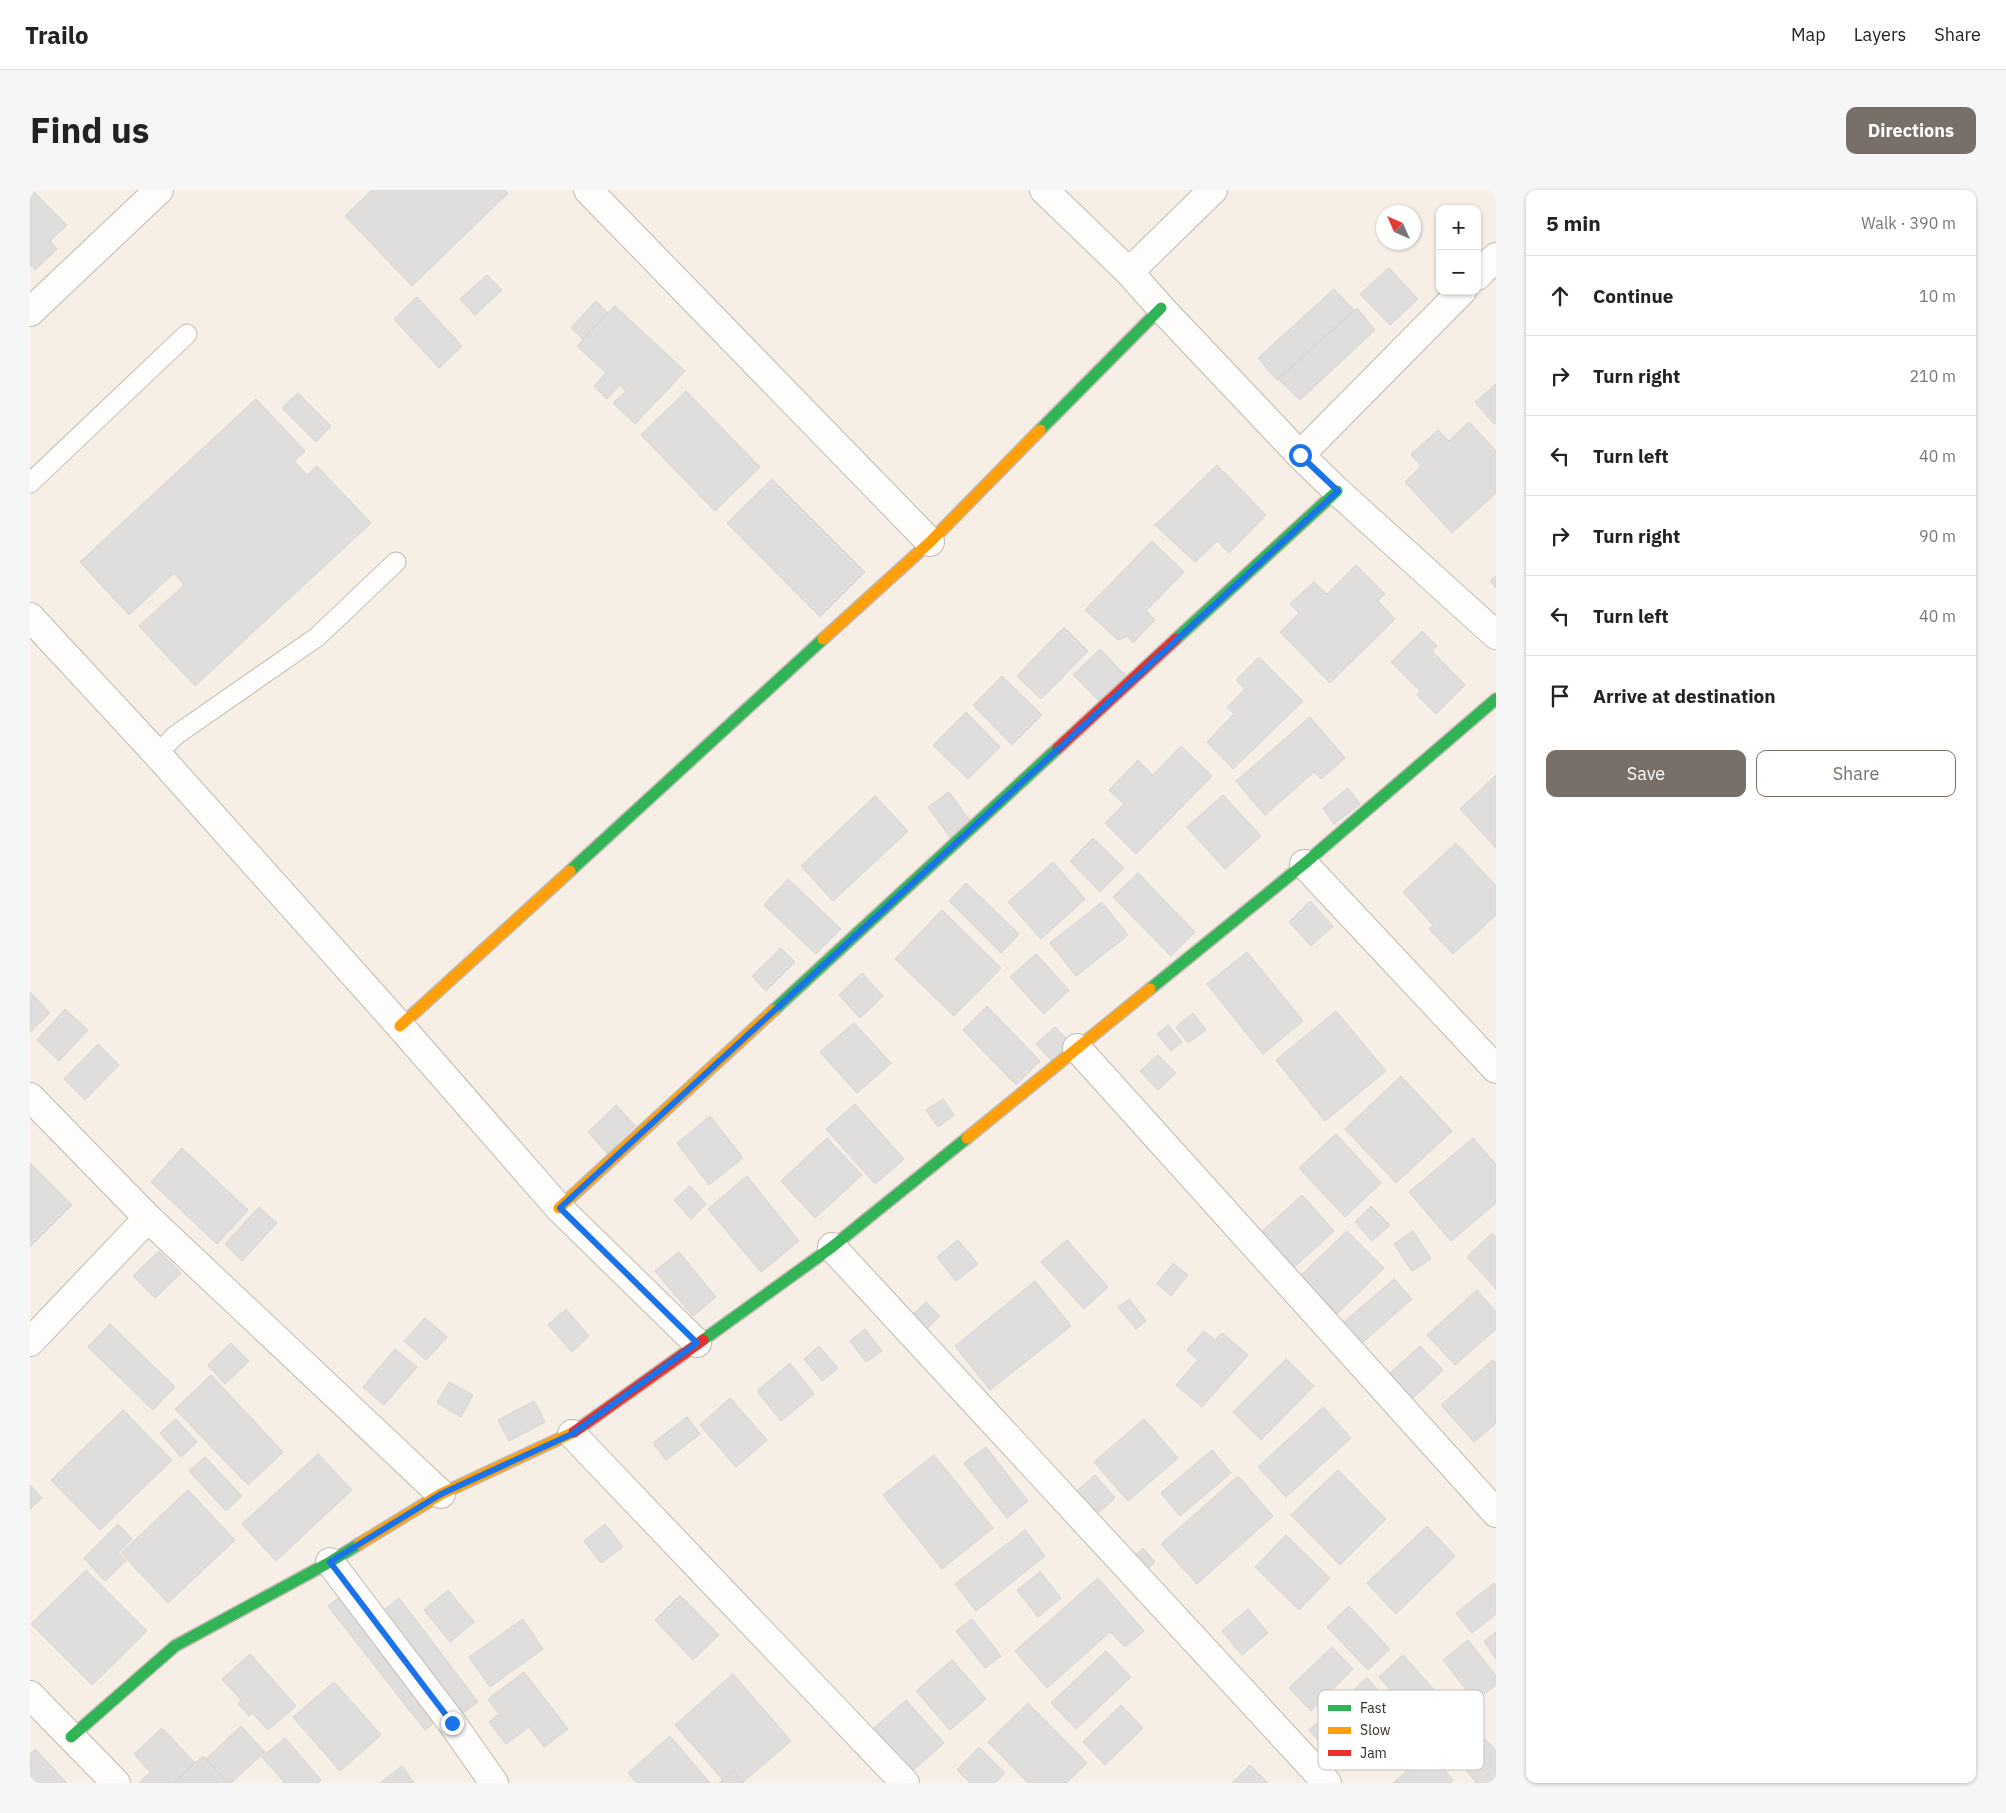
<!DOCTYPE html>
<meta charset="utf-8">
<style>
body{margin:0;font-family:"IBM Plex Sans",sans-serif;background:#f6f6f6;color:#222}
.controls{position:absolute;right:15px;top:15px;display:grid;overflow:hidden;border-radius:10px;box-shadow:0 1px 4px #0004}
.controls button{width:45px;height:45px;display:grid;place-items:center;padding:0;border:0;border-bottom:1px solid #e0e0e0;background:#fff;color:#222;font:25px sans-serif}
.compass{position:absolute;left:1346px;top:15px;width:45px;height:45px;border-radius:50%;background:#fff;box-shadow:0 1px 4px #0004;rotate:315deg}
.stop{position:absolute;width:15px;height:15px;margin:-11px;border:4px solid #1a73e8;border-radius:50%;background:#fff}
.stop.end{background:#1a73e8;border-color:#fff;box-shadow:0 1px 5px #0008}
.list{margin:0;padding:0;list-style:none}
h2{display:flex;justify-content:space-between;align-items:center;height:65px;margin:0;padding:0 20px;font-size:21px}
h2 small{font-size:16px;font-weight:400;color:#767676}
.list li{display:grid;grid-template-columns:32px 1fr auto;gap:15px;align-items:center;box-sizing:border-box;height:80px;padding:0 20px;border-top:1px solid #e0e0e0}
.list b{display:block;font-size:19px;white-space:nowrap}
.list em{font-size:16px;font-style:normal;color:#767676}
.actions{display:flex;gap:10px;padding:15px 20px}
.actions a{flex:1;padding:11px 0;border:1px solid #787068;border-radius:10px;text-align:center;font-size:18px;color:#787068}
.actions .main{background:#787068;color:#fff}
.icon{flex:none;width:28px;height:28px;fill:none;stroke:currentColor;stroke-width:2;stroke-linecap:round;stroke-linejoin:round}
.map{position:relative;flex:none;width:1466px;height:1593px;overflow:hidden;border-radius:10px}
header{display:flex;align-items:center;gap:30px;box-sizing:border-box;height:70px;padding:0 25px;background:#fff;border-bottom:1px solid #e0e0e0}
header strong{font-size:24px}
nav{display:flex;gap:28px;margin-inline-start:auto;font-size:18px}
.intro{display:flex;align-items:center;justify-content:space-between;box-sizing:border-box;height:120px;padding:0 30px}
h1{margin:0;font-size:35px}
.button{padding:12px 22px;border-radius:10px;background:#787068;color:#fff;font-size:18px;font-weight:700}
main{display:flex;gap:30px;padding:0 30px}
aside{flex:1;background:#fff;border-radius:10px;box-shadow:0 1px 4px #0004}
.map>svg:first-child{display:block}
</style>
<header>
<strong>Trailo</strong>
<nav><a>Map</a><a>Layers</a><a>Share</a></nav>
</header>
<div class="intro"><h1>Find us</h1><a class="button">Directions</a></div>
<main>
<div class="map">
<svg width="1466" height="1593" viewBox="0 0 1466 1593">
<rect width="100%" height="100%" fill="#f7efe5"/>
<path fill="#e0dedd" stroke="#d5d2d2" d="M0 0H2L37 35 20 51 27 59 5 80 0 74Z
M342 0H475L478 3 382 96 315 26Z
M1359 78 1388 109 1360 135 1330 104Z
M457 85 472 100 445 125 430 109Z
M1304 99 1324 120 1247 190 1228 168Z
M387 107 432 156 409 178 364 129Z
M566 111 578 123 553 149 541 138Z
M585 116 655 181 605 234 583 213 596 201 590 195 577 209 564 196 576 183 547 156Z
M1327 118 1345 140 1270 210 1248 189Z
M1466 194V233L1464 234 1445 212Z
M656 201 730 277 685 321 611 245Z
M268 203 301 236 286 252 252 218Z
M226 209 275 261 264 271 277 285 287 276 341 333 165 496 109 436 154 395 144 383 99 425 50 372Z
M1439 232 1466 261V303L1422 343 1375 292 1391 276 1381 264 1408 240 1419 251Z
M1187 275 1236 325 1199 363 1187 351 1165 372 1125 335Z
M742 289 835 382 790 427 697 333Z
M1122 351 1154 382 1116 421 1125 430 1103 453 1098 446 1088 450 1055 420Z
M1326 375 1355 404 1348 411 1365 429 1300 493 1250 442 1269 423 1260 414 1284 392 1297 404Z
M1466 386V398L1460 391Z
M1034 437 1058 461 1011 509 987 486Z
M1392 441 1407 456 1402 461 1435 495 1406 524 1387 505 1390 501 1361 472Z
M1070 459 1099 489 1073 515 1043 485Z
M1229 467 1273 511 1203 579 1177 552 1204 524 1197 517 1215 499 1206 490Z
M972 486 1012 525 982 555 943 515Z
M936 522 970 557 938 589 903 555Z
M1280 527 1315 568 1291 589 1284 582 1235 625 1206 591Z
M1151 556 1182 586 1106 664 1075 633 1094 614 1079 600 1108 570 1123 585Z
M1466 585V658L1430 619Z
M1318 598 1330 614 1304 634 1293 618Z
M919 602 944 636 923 651 898 617Z
M1193 605 1231 646 1195 679 1157 637Z
M845 606 878 641 803 711 771 676Z
M1063 648 1094 678 1070 702 1040 671Z
M1426 653 1466 696V725L1423 764 1399 739 1403 735 1373 702Z
M1023 672 1055 709 1011 749 978 712Z
M1108 683 1165 742 1141 766 1083 707Z
M758 689 811 739 786 764 734 715Z
M936 693 989 744 971 763 919 711Z
M1280 711 1303 736 1281 756 1259 732Z
M1072 712 1098 745 1046 786 1020 753Z
M912 720 971 778 924 826 865 769Z
M751 758 765 772 736 801 722 786Z
M1217 762 1273 831 1233 864 1177 794Z
M1006 764 1039 800 1014 824 980 787Z
M832 783 853 806 830 828 809 805Z
M0 802 20 823 0 842Z
M957 816 1010 871 986 895 933 840Z
M35 819 58 840 29 871 7 850Z
M1306 821 1356 881 1295 931 1246 870Z
M1163 823 1176 840 1158 853 1146 837Z
M824 833 861 873 827 903 790 862Z
M1138 835 1152 852 1141 861 1127 844Z
M1025 837 1042 854 1023 872 1006 854Z
M68 854 89 875 55 910 34 889Z
M1128 865 1146 883 1128 900 1110 881Z
M1371 886 1422 941 1366 993 1315 939Z
M913 909 924 925 908 937 896 920Z
M825 914 874 969 845 994 796 939Z
M586 915 605 936 577 963 558 942Z
M680 926 713 968 679 995 647 953Z
M1306 944 1351 993 1315 1027 1269 978Z
M797 948 832 985 785 1028 751 991Z
M1443 948 1466 975V1013L1421 1051 1379 1002Z
M152 958 218 1020 187 1054 121 992Z
M0 973 42 1015 0 1057Z
M717 986 769 1051 731 1082 678 1019Z
M660 996 676 1014 661 1029 644 1010Z
M1272 1005 1304 1041 1260 1081 1228 1045Z
M1341 1016 1360 1035 1342 1051 1325 1032Z
M229 1017 247 1033 212 1071 195 1054Z
M1317 1041 1354 1078 1307 1124 1270 1086Z
M1383 1041 1401 1069 1382 1081 1364 1054Z
M1462 1043 1466 1047V1099L1437 1067Z
M928 1050 948 1074 926 1091 907 1067Z
M1037 1050 1078 1097 1054 1119 1011 1072Z
M129 1061 151 1083 125 1108 103 1086Z
M649 1062 686 1107 663 1126 625 1081Z
M1143 1073 1158 1085 1141 1106 1127 1094Z
M1364 1089 1382 1109 1332 1153 1313 1133Z
M1005 1091 1041 1136 960 1200 925 1156Z
M1447 1100 1466 1122V1139L1425 1175 1397 1145Z
M1099 1109 1116 1131 1106 1139 1088 1117Z
M896 1112 910 1126 893 1143 878 1129Z
M536 1119 559 1146 542 1162 518 1135Z
M395 1128 417 1147 396 1170 374 1151Z
M80 1134 145 1197 123 1220 58 1157Z
M835 1139 852 1161 836 1172 820 1151Z
M1174 1141 1185 1150 1192 1143 1218 1165 1172 1217 1146 1195 1168 1170 1157 1160Z
M201 1153 219 1171 195 1194 178 1175Z
M789 1156 808 1178 792 1191 774 1169Z
M1390 1156 1413 1180 1382 1209 1359 1184Z
M365 1159 387 1177 354 1215 333 1197Z
M1256 1169 1284 1196 1231 1250 1203 1222Z
M1463 1170 1466 1173V1233L1444 1252 1411 1215Z
M760 1173 784 1204 751 1231 727 1201Z
M181 1185 253 1262 218 1295 145 1219Z
M419 1192 443 1205 431 1227 407 1213Z
M700 1208 737 1250 706 1277 670 1235Z
M504 1211 515 1232 479 1251 468 1230Z
M1293 1217 1321 1248 1256 1307 1228 1277Z
M93 1220 142 1270 70 1340 21 1290Z
M657 1227 670 1244 636 1270 623 1253Z
M146 1229 167 1252 151 1267 130 1243Z
M1114 1229 1148 1268 1098 1311 1064 1272Z
M956 1257 998 1311 977 1328 934 1273Z
M1182 1260 1201 1283 1150 1326 1131 1303Z
M288 1264 322 1300 246 1371 212 1334Z
M904 1265 963 1338 912 1379 853 1305Z
M175 1267 212 1306 196 1321 159 1281Z
M1308 1280 1356 1329 1310 1375 1261 1325Z
M1065 1285 1085 1308 1067 1324 1047 1301Z
M1208 1286 1243 1326 1167 1394 1131 1354Z
M0 1295 12 1308 0 1319Z
M158 1300 205 1350 138 1413 91 1363Z
M88 1334 102 1349 88 1363 96 1371 75 1391 54 1368Z
M575 1334 593 1357 571 1373 554 1351Z
M1397 1336 1425 1366 1366 1424 1337 1393Z
M995 1340 1015 1366 946 1421 925 1394Z
M1256 1345 1300 1388 1269 1420 1225 1377Z
M1113 1358 1125 1372 1110 1386 1098 1371Z
M56 1380 117 1441 62 1495 1 1434Z
M1010 1382 1031 1408 1008 1427 987 1400Z
M1068 1388 1114 1441 1095 1457 1080 1442 1017 1498 985 1461Z
M1464 1393 1466 1396V1424L1442 1443 1426 1423Z
M418 1400 444 1432 420 1452 394 1420Z
M313 1404 410 1528 395 1540 298 1416Z
M650 1405 689 1445 663 1470 625 1430Z
M369 1408 448 1512 425 1529 350 1423Z
M1319 1416 1360 1459 1338 1480 1297 1437Z
M1218 1419 1238 1443 1212 1465 1192 1441Z
M493 1429 513 1459 460 1497 439 1467Z
M942 1429 971 1466 955 1478 926 1441Z
M1466 1442V1469L1454 1451Z
M1438 1450 1466 1486V1495L1445 1511 1413 1470Z
M1302 1457 1323 1479 1281 1521 1259 1498Z
M1076 1461 1101 1487 1046 1539 1021 1513Z
M220 1464 266 1516 238 1540 222 1523 219 1526 208 1514 211 1510 192 1489Z
M1373 1465 1431 1530 1407 1552 1349 1487Z
M922 1470 956 1509 920 1540 886 1501Z
M494 1482 538 1539 514 1557 499 1537 476 1554 459 1532 469 1524 458 1509Z
M703 1484 761 1551 713 1592 703 1581 693 1590 645 1535Z
M1337 1488 1358 1511 1299 1562 1279 1540Z
M304 1492 351 1545 310 1581 263 1527Z
M876 1510 914 1553 882 1581 844 1538Z
M998 1513 1057 1573 1036 1593H998L958 1552Z
M1091 1515 1113 1538 1075 1575 1053 1552Z
M211 1536 235 1562 201 1593H198L176 1569Z
M132 1538 165 1573 144 1593H109L120 1582 104 1564Z
M1448 1541 1466 1561V1593H1447L1422 1564Z
M640 1546 680 1593H607L598 1583Z
M255 1548 291 1590 288 1593H255L232 1567Z
M949 1557 975 1583 965 1593H940L927 1580Z
M5 1559 37 1593H0V1564Z
M1399 1562 1423 1590 1420 1593H1363Z
M173 1566 198 1593H144L165 1573Z
M1220 1575 1238 1593H1202Z
M372 1576 384 1593H350Z
M703 1581 714 1593H689L693 1590Z"/>
<g fill="none" stroke-linecap="round" stroke-linejoin="round">
<defs>
<path id="lane" d="M0 293 157 144
M127 564 146 545 287 447 366 372"/>
<path id="street" d="M558 0 900 352
M1014 0 1099 82 1131 118 1270 265 1307 301 1466 445
M1099 82 1183 0
M1447 86 1466 67
M0 122 129 0
M1270 265 1432 101
M0 427 127 564 370 836 529 1018 667 1153
M1274 674 1466 879
M1047 858 1466 1323
M0 907 118 1028 411 1304
M802 1057 1297 1593
M0 1152 118 1028
M542 1244 875 1593
M300 1372 422 1533 464 1593
M0 1505 86 1593"/>
<path id="fast" d="M1010 240 1131 118
M1146 449 1307 301
M540 681 793 449
M1120 799 1274 674 1466 509
M744 820 1028 558
M673 1150 802 1057 937 948
M41 1547 145 1456 300 1372 329 1354"/>
<path id="slow" d="M793 449 900 352 1010 240
M370 836 540 681
M937 948 1120 799
M529 1018 744 820
M329 1354 411 1304 544 1242"/>
<path id="jam" d="M1028 558 1146 449
M544 1242 673 1150"/>
</defs>
<use href="#lane" stroke="#bfb9b0" stroke-width="21"/>
<use href="#street" stroke="#bfb9b0" stroke-width="30"/>
<use href="#fast" stroke="#bfb9b0" stroke-width="14"/>
<use href="#slow" stroke="#bfb9b0" stroke-width="14"/>
<use href="#jam" stroke="#bfb9b0" stroke-width="14"/>
<use href="#lane" stroke="#fefdfb" stroke-width="19"/>
<use href="#street" stroke="#fefdfb" stroke-width="28"/>
<use href="#fast" stroke="#30b455" stroke-width="11"/>
<use href="#slow" stroke="#ff9f0a" stroke-width="11"/>
<use href="#jam" stroke="#e5322d" stroke-width="11"/>
</g>
<g fill="none" stroke-linecap="round" stroke-linejoin="round">
<path stroke="#1a73e8" stroke-width="6" d="M422 1533 300 1372 411 1304 542 1244 667 1153 530 1018 1308 301 1270 265"/>
</g>
<rect x="1288" y="1500" width="166" height="80" rx="8" fill="#fff" stroke="#c2c0bd" stroke-width="1"/>
<rect x="1298" y="1515" width="23" height="6" fill="#30b455"/>
<rect x="1298" y="1537" width="23" height="7" fill="#ff9f0a"/>
<rect x="1298" y="1560" width="23" height="6" fill="#e5322d"/>
<g font-size="14" fill="#332c24">
<text x="1330" y="1523">Fast</text>
<text x="1330" y="1545">Slow</text>
<text x="1330" y="1568">Jam</text>
</g>
</svg>
<div class="controls">
<button>+</button>
<button>−</button>
</div>
<svg class="compass" viewBox="-18 -18 36 36"><path d="M0-13l5 13h-10z" fill="#e53935"/><path d="M0 13l5-13h-10z" fill="#767676"/></svg>
<div class="stop" style="left:1270px;top:265px"></div>
<div class="stop end" style="left:422px;top:1533px"></div>
</div>
<aside>
<h2>5 min<small>Walk · 390 m</small></h2>
<ul class="list">
<li><svg class="icon" aria-label="ahead" viewBox="0 0 24 24"><path d="M12 20V5M6 11l6-6 6 6"/></svg><div><b>Continue</b></div><em>10 m</em></li>
<li><svg class="icon" aria-label="right" viewBox="0 0 24 24"><path d="M7 20v-9h11M14 6l5 5-5 5"/></svg><div><b>Turn right</b></div><em>210 m</em></li>
<li><svg class="icon" aria-label="left" viewBox="0 0 24 24"><path d="M17 20v-9H6M10 6l-5 5 5 5"/></svg><div><b>Turn left</b></div><em>40 m</em></li>
<li><svg class="icon" aria-label="right" viewBox="0 0 24 24"><path d="M7 20v-9h11M14 6l5 5-5 5"/></svg><div><b>Turn right</b></div><em>90 m</em></li>
<li><svg class="icon" aria-label="left" viewBox="0 0 24 24"><path d="M17 20v-9H6M10 6l-5 5 5 5"/></svg><div><b>Turn left</b></div><em>40 m</em></li>
<li><svg class="icon" aria-label="arrive" viewBox="0 0 24 24"><path d="M6 21V4h12l-3 4 3 4H6"/></svg><div><b>Arrive at destination</b></div></li>
</ul>
<div class="actions"><a class="main">Save</a><a>Share</a></div>
</aside>
</main>
